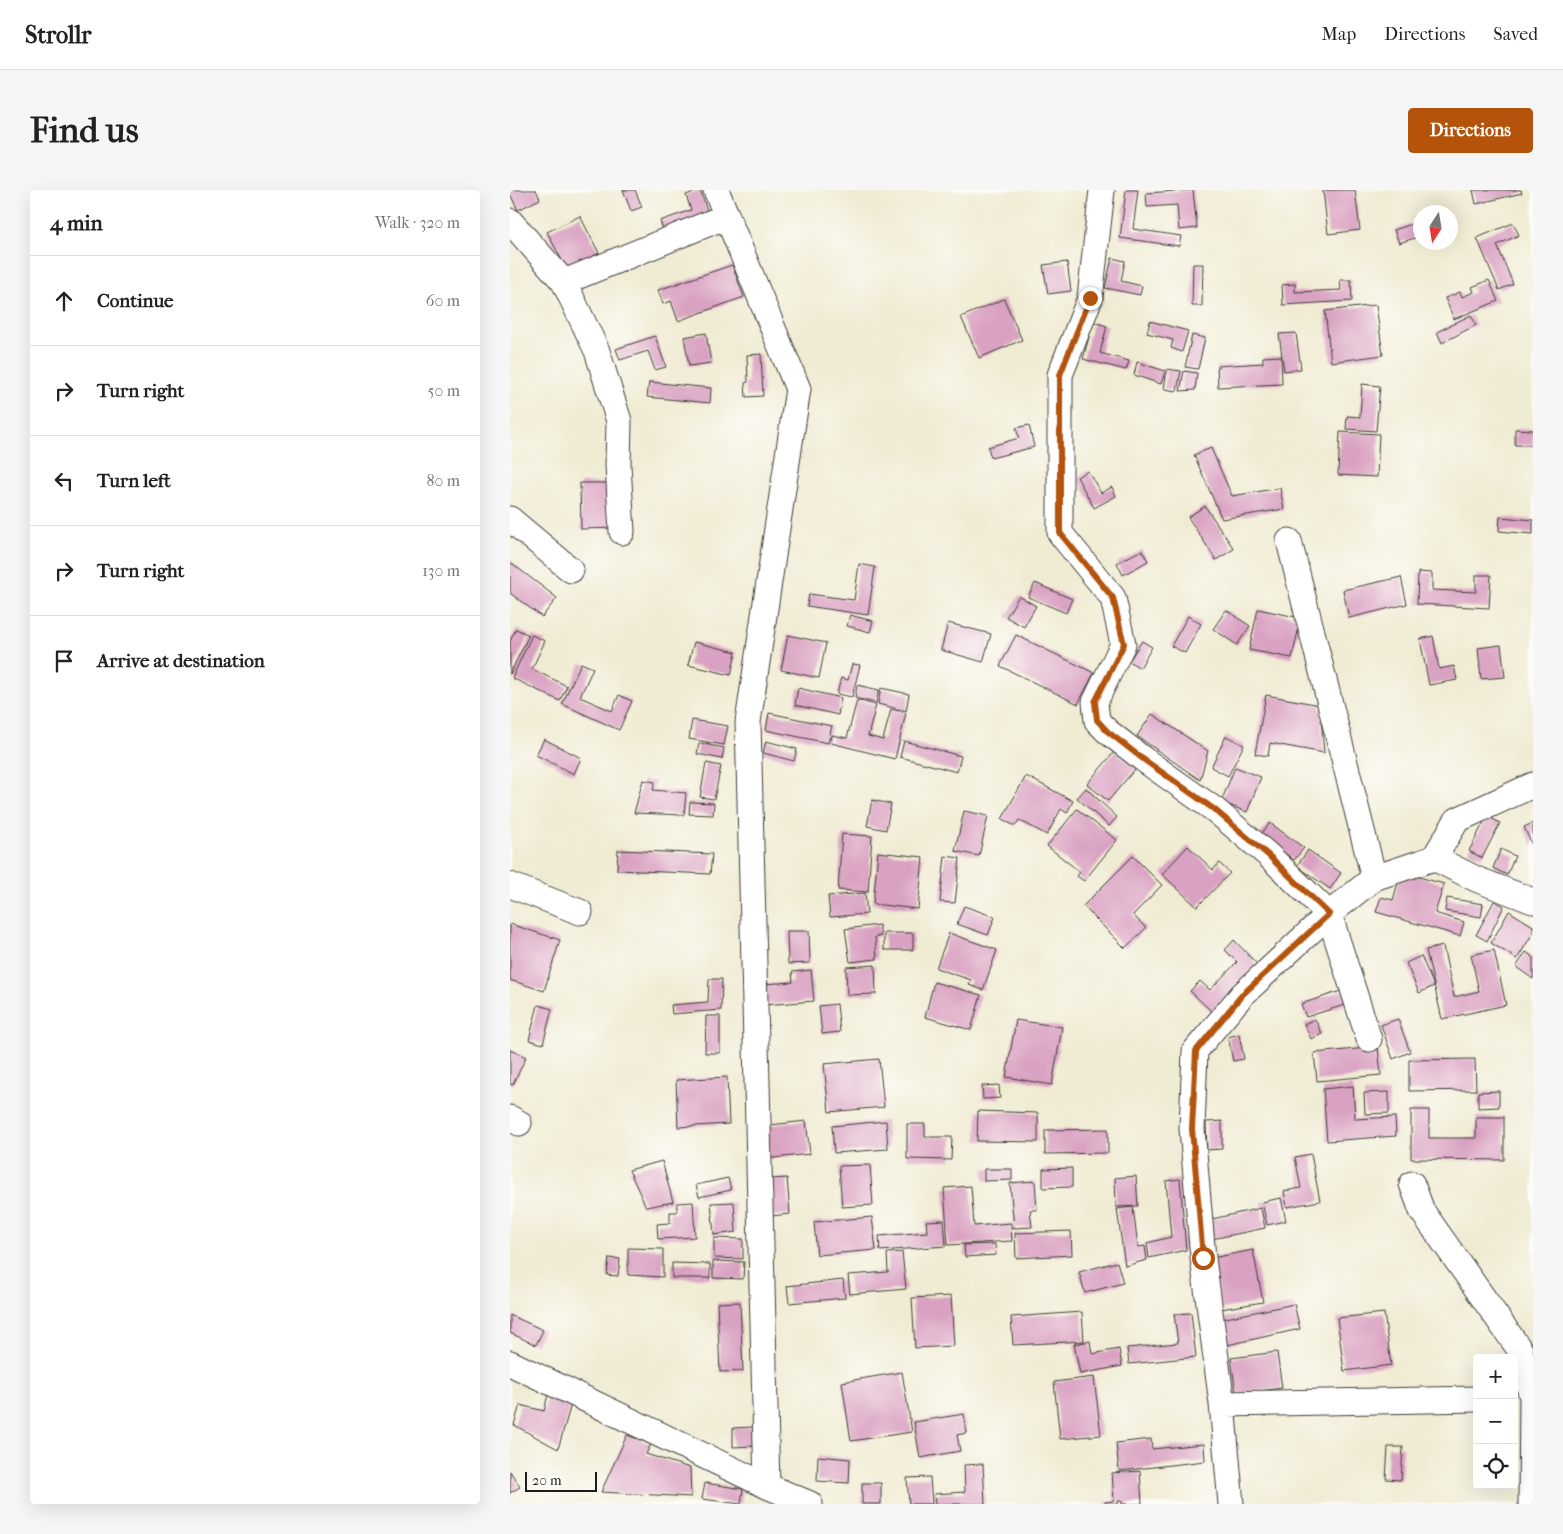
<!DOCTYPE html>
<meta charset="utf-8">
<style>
body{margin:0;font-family:"IM FELL French Canon",serif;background:#f6f6f6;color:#222}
.controls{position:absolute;right:15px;bottom:15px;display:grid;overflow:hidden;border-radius:5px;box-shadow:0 5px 20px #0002}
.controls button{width:45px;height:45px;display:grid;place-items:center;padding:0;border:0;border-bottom:1px solid #e0e0e0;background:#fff;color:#222;font:25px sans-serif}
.compass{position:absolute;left:903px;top:15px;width:45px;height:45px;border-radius:50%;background:#fff;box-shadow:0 5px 20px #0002;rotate:192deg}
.scale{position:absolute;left:15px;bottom:12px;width:72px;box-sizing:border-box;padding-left:5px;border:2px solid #1c1c1c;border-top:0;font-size:14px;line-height:18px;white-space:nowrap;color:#1c1c1c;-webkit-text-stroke:4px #fdfcf7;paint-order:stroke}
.stop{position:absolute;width:15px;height:15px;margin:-11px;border:4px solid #b45309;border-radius:50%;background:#fff}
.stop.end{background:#b45309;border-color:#fff;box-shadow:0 1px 5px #0008}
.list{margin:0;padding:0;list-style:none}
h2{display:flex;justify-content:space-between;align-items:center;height:65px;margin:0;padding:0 20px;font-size:21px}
h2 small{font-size:16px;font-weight:400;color:#767676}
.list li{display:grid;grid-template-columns:32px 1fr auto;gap:15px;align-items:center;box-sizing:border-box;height:90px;padding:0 20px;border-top:1px solid #e0e0e0}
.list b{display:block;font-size:19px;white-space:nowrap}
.list em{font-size:16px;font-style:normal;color:#767676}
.icon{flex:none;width:28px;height:28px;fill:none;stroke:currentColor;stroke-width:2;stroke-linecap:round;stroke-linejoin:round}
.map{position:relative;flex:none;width:1023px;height:1314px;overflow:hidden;border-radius:5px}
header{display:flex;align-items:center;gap:30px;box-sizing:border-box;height:70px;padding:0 25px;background:#fff;border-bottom:1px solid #e0e0e0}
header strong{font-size:24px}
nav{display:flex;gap:28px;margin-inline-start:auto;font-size:18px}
.intro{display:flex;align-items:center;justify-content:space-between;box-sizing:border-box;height:120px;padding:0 30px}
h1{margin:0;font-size:35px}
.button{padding:12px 22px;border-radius:5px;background:#b45309;color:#fff;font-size:18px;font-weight:700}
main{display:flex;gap:30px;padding:0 30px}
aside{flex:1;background:#fff;border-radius:5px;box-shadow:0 5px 20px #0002}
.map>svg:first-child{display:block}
</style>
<header>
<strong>Strollr</strong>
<nav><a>Map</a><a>Directions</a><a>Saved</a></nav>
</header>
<div class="intro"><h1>Find us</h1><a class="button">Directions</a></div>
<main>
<aside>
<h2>4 min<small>Walk · 320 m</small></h2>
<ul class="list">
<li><svg class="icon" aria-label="ahead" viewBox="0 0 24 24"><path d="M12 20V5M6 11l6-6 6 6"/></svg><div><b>Continue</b></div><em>60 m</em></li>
<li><svg class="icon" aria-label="right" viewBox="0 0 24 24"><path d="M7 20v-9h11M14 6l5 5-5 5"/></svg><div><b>Turn right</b></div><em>50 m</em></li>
<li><svg class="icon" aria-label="left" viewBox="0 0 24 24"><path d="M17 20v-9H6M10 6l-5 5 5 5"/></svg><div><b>Turn left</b></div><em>80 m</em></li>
<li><svg class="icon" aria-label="right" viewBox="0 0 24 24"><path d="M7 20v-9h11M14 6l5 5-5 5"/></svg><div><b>Turn right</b></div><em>130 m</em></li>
<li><svg class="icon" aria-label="arrive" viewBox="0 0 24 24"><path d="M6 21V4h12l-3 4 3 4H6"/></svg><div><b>Arrive at destination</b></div></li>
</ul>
</aside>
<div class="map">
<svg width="1023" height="1314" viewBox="0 0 1023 1314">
<rect width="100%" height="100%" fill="#fdfcf7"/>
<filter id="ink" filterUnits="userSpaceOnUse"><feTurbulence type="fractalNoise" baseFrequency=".02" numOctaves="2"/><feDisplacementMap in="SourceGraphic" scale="10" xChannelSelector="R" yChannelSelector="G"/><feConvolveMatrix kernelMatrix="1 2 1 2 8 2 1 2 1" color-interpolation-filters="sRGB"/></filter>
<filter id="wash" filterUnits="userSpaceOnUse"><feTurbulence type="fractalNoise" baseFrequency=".0096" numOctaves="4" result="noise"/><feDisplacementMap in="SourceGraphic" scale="20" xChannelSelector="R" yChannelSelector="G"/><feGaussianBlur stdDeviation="1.12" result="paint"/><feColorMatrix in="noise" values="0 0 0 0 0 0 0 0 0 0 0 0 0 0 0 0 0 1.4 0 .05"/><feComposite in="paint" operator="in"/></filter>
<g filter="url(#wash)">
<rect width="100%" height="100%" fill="#f0ebd3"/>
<g id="blocks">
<path fill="#daa2c2" d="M0 0H26L30 9 8 20 0 4Z
M113 0H125L132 17 121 21Z
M190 0 199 26 154 42 150 31 181 20 176 5Z
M616 0H628L623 39 671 46 669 56 610 48Z
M683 0 687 38 669 40 667 15 637 17 636 3Z
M813 0H845L850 40 818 44Z
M963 0H1011L1012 3 966 14Z
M70 26 89 63 57 80 37 42Z
M911 31V46L889 53 884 40Z
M1003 33 1009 45 987 55 1003 94 989 100 967 48Z
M602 68 615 71 611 91 632 96 630 105 595 98Z
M557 72 561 101 538 104 533 75Z
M683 74H693L692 116H682Z
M222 75 234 107 168 131 161 111 153 114 148 100Z
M830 90H841L842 111 773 115 772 95 785 94V102L831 100Z
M979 90 988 111 944 129 935 108 950 102 952 107 964 102 962 97Z
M494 109 512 150 469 168 451 127Z
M866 115 873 165 821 172 815 121Z
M961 125 966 135 932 153 927 142Z
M640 131 678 141 672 162 661 158 663 150 637 143Z
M583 132 597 136 590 163 619 171 616 180 573 169Z
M196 143 201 173 179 176 174 147Z
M786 143 791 179 774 181 769 144Z
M682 145 695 148 688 179 675 177Z
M145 146 156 177 145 180 138 161 110 170 106 159Z
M251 164 253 206 236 207 235 193 238 192 237 165Z
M771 166 772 194 708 197 707 176 753 173V167Z
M627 172 655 181 651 194 624 185Z
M657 179 671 181 667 201 654 199Z
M674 181 687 183 685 200 670 201Z
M139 192 201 198 200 213 137 207Z
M852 194 870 196 866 241 836 239 837 226 850 227Z
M519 235 524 257 481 268 478 257 509 248 506 238Z
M1005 239 1023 240V255H1005Z
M830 242 869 244 867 287 828 285Z
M701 258 722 306 770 298 774 319 712 329 684 265Z
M578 281 591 303 602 297 606 306 584 318 567 287Z
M70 293H103L104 338 71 339Z
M695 316 724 359 706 370 678 327Z
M990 327 1023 330V344L989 341Z
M632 360 638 371 613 385 607 373Z
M0 372 47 408 32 427 0 403Z
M349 374 365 377 358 425 297 416 299 404 344 410Z
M908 382 922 383V400L966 402V385H981L979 418 907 414Z
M891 387 897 414 839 428 833 400Z
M525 393 562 409 556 423 518 407Z
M509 406 526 416 514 437 496 427Z
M748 419 791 428 782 468 739 460Z
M716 420 740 436 727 455 703 439Z
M340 425 363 431 360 442 337 436Z
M678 426 691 434 675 463 661 456Z
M438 433 481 444 473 472 431 460Z
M6 439 19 445 0 484V451Z
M22 445 35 451 22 479 57 496 50 511 2 488Z
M278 445 316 453 309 488 271 480Z
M506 445 584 483 568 514 490 476Z
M923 446 929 479 944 476 947 490 919 495 910 449Z
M632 451 642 457 630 478 619 471Z
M184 452 226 462 221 485 178 475Z
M991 455 995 487 971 489 968 458Z
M71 473 83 478 70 507 102 521 109 505 122 511 109 540 52 514Z
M342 474 350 475 342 507 327 504 331 488 338 490Z
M347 495 369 500 366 513 345 508Z
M288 498 331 508 328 525 285 515Z
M371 498 399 504 396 521 368 514Z
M756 505 810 515 814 563 760 553 758 566 745 564Z
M347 510 366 515 358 546 373 550 381 519 396 523 385 569 321 553 322 545 337 548Z
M259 523 322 536 318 553 256 540Z
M642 524 698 561 690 590 627 546Z
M182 530 218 536 214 555 179 549Z
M716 546 734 555 718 586 701 577Z
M34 549 71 568 64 584 26 565Z
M256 551 287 559 284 571 253 563Z
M394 551 451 566 447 582 390 567Z
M189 553 214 558 212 569 187 564Z
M605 561 626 578 598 611 577 594Z
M196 573 211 576 204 609 190 607Z
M725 577 751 587 737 622 711 612Z
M516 586 563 611 557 623 551 619 537 645 509 630 505 636 492 629Z
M133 590 145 592 143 600 176 603 174 625 124 623Z
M576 598 607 627 599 636 567 608Z
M362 610 381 614 376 640 357 636Z
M180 612 204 613 203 625 179 624Z
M567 619 607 650 574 691 567 686 570 682 537 656Z
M454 621 478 626 469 666 445 661Z
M977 626 990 633 972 668 959 661Z
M760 633 794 658 784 670 750 645Z
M1023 633V657L1014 637Z
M332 644 362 646 358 702 328 700Z
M678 656 703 680 709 673 720 683 687 717 652 684Z
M991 659 1005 666 997 685 983 678Z
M108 660 202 664 200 684 107 680Z
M798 660 831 683 820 699 787 676Z
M368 662 413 667 408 719 363 714Z
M435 666 450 668 445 713 430 712Z
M623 666 652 695 623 725 636 738 615 758 573 716Z
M891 682 934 694 925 723 954 732 950 746 866 722 871 707 883 710Z
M355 703 357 724 320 727 318 706Z
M937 708 973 714 971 727 935 721Z
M984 711 994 716 977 751 966 745Z
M454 716 485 727 478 745 447 734Z
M999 721 1023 736V743L1007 769 981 753Z
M0 734 50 750 34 801 0 790Z
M369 735 371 746 365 747 367 769 340 772 335 739Z
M277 741H299L300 773 278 774Z
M374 743H403V760H374Z
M439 743 487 760 473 800 459 795 461 790 426 778Z
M724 750 747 774 701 821 680 801 690 791 700 800 727 772 715 760Z
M933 756 944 807 969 801 961 765 984 760 996 815 932 829 916 760Z
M1016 762 1023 767V789L1006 777Z
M911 766 924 796 909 803 896 773Z
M365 775 366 804 337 805 336 777Z
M301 780 304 811 254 815 253 794 283 792 282 782Z
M199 789H212L211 820 162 824 161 815 198 812Z
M424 792 471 805 461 840 415 827Z
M840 798 844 812 796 827 791 814Z
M327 814 330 842 312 844 309 816Z
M28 815 42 819 33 854 19 850Z
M196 826H210V863H195Z
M805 829 812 844 801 849 794 834Z
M888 829 900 862 883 869 871 835Z
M506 830 552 837 542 895 496 887Z
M729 844 734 869 723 871 718 847Z
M868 857 871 885 807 891 804 863Z
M0 860 16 867 3 895 0 894Z
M369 869 374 917 319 922 314 874Z
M965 869 966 900 899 901V870Z
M217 887 219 934 168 937 166 890Z
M489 895 490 908 473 909 472 896Z
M843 896 845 929 885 927 886 946 817 951 813 899Z
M989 901V917L968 918V902Z
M879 902V923L855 924 854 903Z
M901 920H919V948H966V927H994V970L901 969Z
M468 921 528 923V952L467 951Z
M296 931 300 964 255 969 251 936Z
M376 931 378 959 324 963 322 936Z
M712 931V959L697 960 696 932Z
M397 934H415V947H442L441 970 397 969Z
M598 939V963L535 964V940Z
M801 964 810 1011 777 1017 774 1001 791 998 785 967Z
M152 971 163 1012 136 1017 119 980Z
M360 975 363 1015 332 1017 329 976Z
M562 978V997L533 998V979Z
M474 979H502V990L474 991Z
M626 986 628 1016 606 1017 605 988Z
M218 988 221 1000 189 1007 186 995Z
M277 988 280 1024 261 1026 259 989Z
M670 989 676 1060 639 1068 637 1053 661 1047 656 991Z
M525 991 527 1020H520L522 1037 504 1038 500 993Z
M461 996 464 1036 501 1033 502 1051 438 1055 434 998Z
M771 1008 776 1031 757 1035 752 1012Z
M183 1012 185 1047 148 1049 147 1034 160 1033V1022H167V1013Z
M224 1012 226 1042 204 1045 201 1013Z
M623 1017 628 1057 635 1056 637 1070 615 1076 607 1019Z
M751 1018 755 1038 702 1049 698 1030Z
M362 1027 366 1060 307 1065 304 1032Z
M434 1030 436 1056 370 1061 369 1046 417 1042 416 1031Z
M561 1041 562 1065 506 1068 505 1043Z
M204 1048 233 1049V1069L204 1068Z
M485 1054 486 1065 455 1067 454 1055Z
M118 1058 153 1059V1087L118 1085Z
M743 1060 753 1112 711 1119 702 1068Z
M392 1062 396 1099 340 1104 338 1085 378 1082 377 1063Z
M99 1068 110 1069 108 1086 97 1085Z
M203 1071 234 1072 233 1089 203 1088Z
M607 1072 613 1093 575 1103 569 1082Z
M162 1073 200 1074V1088H162Z
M333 1090 335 1108 279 1113 277 1096Z
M441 1106 444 1156 405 1158 402 1108Z
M230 1112 233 1181 210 1182 207 1113Z
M784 1114 790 1139 717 1155 711 1129Z
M572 1122 574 1151 503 1155 501 1127Z
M681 1123 686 1167 619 1174 617 1158 668 1153 664 1124Z
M874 1123 881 1175 834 1181 827 1128Z
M0 1125 33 1140 26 1155 0 1143Z
M580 1151 582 1164 609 1159 612 1176 570 1184 564 1154Z
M767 1162 772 1198 726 1204 721 1168Z
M392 1182 402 1242 341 1251 332 1192Z
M584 1187 591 1245 550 1249 544 1192Z
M38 1204 62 1211 48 1259 4 1235 10 1215 34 1221Z
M454 1224 457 1243 447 1245 450 1261 410 1268 404 1232Z
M243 1237 244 1256 223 1257V1238Z
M117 1245 141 1254 136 1264 180 1278 181 1307 91 1302Z
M641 1249 642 1259 694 1254 695 1271 609 1281 606 1253Z
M878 1257H893L891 1290 876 1289Z
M308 1266 340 1269 339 1293 307 1291Z
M473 1274 475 1314H425L424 1304 455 1302 454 1275Z
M0 1281 10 1297 0 1303Z
M630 1281 632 1314H612V1311H608V1314H595V1312L604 1311 602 1283Z
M420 1287 422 1314H399L397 1288Z
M195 1293 233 1299 231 1314 192 1309Z
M352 1293H371V1314H352Z"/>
</g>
</g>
<g filter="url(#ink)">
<use href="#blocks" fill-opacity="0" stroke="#3c3b37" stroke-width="1"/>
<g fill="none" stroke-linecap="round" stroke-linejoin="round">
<defs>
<path id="minor" d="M206 0 288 199 238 532 257 1296
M592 0 580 108 550 185V343L603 408 613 454 585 512 587 531 597 541 633 569 705 620 758 665 819 724 859 849
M0 31 54 92 87 161 109 231 108 275 112 342
M54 92 217 26
M0 329 61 380
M779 351 864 688
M924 668 947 630 1023 595
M0 695 70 722
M0 928 9 933
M902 994 912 1021 1010 1160 1022 1208 1021 1314
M0 1173 257 1296 300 1314
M712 1214 967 1209
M721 1314 712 1214 693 1068 682 939 685 861 732 805 819 724 864 688 924 668 966 689 1023 711"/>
</defs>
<use href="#minor" stroke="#3c3b37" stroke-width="27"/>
<use href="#minor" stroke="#fff" stroke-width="25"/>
</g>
</g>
<g fill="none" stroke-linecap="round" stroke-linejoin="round" filter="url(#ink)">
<path stroke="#b45309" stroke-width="6" d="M580 108 550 185V343L603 408 614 454 585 512 587 530 597 541 633 569 705 620 758 665 819 724 732 805 686 861 682 939 693 1068"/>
</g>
</svg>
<div class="controls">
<button>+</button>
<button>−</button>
<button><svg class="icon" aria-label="locate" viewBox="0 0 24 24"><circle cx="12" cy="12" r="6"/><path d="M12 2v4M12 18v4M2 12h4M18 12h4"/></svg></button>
</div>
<svg class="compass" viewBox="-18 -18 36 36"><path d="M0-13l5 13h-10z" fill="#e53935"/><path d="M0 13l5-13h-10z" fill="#767676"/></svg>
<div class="scale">20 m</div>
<div class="stop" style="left:693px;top:1068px"></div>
<div class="stop end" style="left:580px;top:108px"></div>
</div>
</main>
